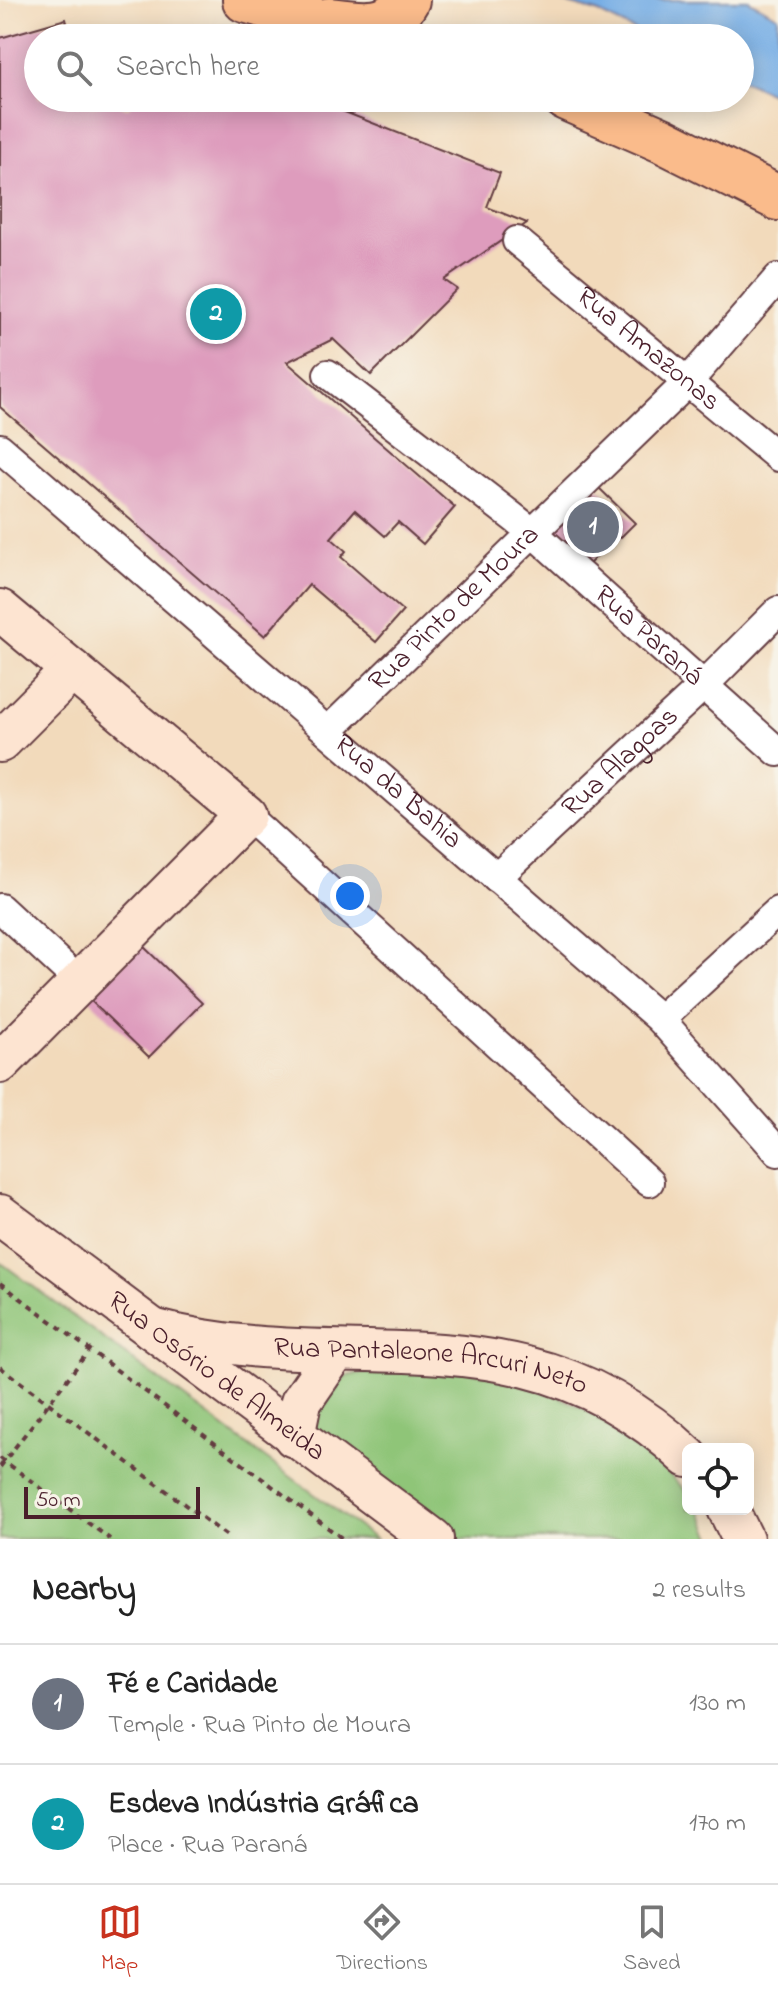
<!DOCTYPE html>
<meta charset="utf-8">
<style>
body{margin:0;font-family:"Indie Flower",sans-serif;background:#f2f2f2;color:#222}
.controls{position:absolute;right:24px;bottom:24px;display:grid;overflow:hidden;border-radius:12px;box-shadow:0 4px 20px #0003}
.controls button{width:72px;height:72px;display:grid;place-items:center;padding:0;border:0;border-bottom:2px solid #e0e0e0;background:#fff;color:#222;font:40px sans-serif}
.scale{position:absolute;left:24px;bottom:20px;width:176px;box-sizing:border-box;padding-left:8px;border:4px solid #4a1f2b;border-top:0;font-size:22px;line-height:28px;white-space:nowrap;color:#4a1f2b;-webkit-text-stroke:6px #f7f3e8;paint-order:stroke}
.you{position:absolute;left:350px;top:896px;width:28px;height:28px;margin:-20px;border:6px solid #fff;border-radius:50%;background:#1a73e8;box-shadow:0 0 0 12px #1a73e833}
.badge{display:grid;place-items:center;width:52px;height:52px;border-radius:50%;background:#c8321e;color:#fff;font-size:26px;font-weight:700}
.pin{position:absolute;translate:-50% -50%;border:4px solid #fff;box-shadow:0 2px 8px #0006}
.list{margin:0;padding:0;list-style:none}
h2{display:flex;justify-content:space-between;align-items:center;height:104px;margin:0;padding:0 32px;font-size:34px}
h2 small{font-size:26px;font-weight:400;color:#767676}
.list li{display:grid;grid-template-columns:52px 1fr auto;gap:24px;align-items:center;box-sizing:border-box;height:120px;padding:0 32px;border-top:2px solid #e0e0e0}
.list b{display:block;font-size:30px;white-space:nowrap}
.list p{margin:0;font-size:26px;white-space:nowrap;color:#767676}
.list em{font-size:26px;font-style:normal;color:#767676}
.icon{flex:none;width:44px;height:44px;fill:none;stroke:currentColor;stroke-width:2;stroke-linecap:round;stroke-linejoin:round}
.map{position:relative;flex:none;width:778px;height:1539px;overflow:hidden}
.search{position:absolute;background:#fff;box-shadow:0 4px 20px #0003;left:24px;right:24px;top:24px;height:88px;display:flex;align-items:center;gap:20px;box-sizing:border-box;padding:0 28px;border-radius:44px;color:#767676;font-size:30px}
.sheet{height:344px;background:#fff}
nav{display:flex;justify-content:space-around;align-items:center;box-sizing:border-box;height:112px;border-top:2px solid #e0e0e0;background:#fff;font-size:22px;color:#767676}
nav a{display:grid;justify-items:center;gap:4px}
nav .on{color:#c8321e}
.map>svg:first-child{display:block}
</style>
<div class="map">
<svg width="778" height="1539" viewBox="0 0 778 1539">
<rect width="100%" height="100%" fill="#f7f3e8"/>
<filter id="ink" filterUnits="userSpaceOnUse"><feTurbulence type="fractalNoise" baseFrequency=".0125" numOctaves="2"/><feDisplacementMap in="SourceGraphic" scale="16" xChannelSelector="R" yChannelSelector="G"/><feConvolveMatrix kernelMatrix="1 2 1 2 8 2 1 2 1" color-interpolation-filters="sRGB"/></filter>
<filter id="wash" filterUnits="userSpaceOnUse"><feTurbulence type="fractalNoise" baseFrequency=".006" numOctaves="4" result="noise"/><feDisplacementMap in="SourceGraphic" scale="32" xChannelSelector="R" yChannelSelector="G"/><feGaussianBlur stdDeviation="1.8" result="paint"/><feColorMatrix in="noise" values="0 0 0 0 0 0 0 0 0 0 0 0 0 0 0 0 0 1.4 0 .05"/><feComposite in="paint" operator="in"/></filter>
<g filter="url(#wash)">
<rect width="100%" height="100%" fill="#f2dabb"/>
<path fill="#8fc578" stroke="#6c7252" stroke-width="2" d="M0 1262 375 1539H0Z
M379 1370 464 1371 526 1381 623 1427 688 1493V1509H699L713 1539H455L313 1428 317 1396 346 1376Z"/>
<path fill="#76ade5" stroke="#606688" stroke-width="2" d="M554 0H748L778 16V96L740 79V38H650L597 12Z"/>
<g id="blocks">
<path fill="#de9cbd" d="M66 19 71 38H38V98H88L91 107 105 102 128 108 139 98H309L500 173 487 207 527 223 444 280 457 289 371 375 333 339 287 362 455 507 423 544 398 522 385 536 355 510 331 538 346 551 341 557 403 611 376 642 309 585 265 636 0 407V38Z
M597 486 635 523 620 538 616 535 581 573 551 531Z
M142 945 202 1003 149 1057 89 999Z"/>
</g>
</g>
<g filter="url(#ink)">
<use href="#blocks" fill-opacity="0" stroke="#633b41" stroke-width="2"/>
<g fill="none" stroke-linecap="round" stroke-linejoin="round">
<defs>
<g id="street">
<path id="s1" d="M517 241 778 457"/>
<path id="s2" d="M328 374 531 531 778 752"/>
<path id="s3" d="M0 448 660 1019 778 1152"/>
<path id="s4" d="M328 731 688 382 778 278"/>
<path d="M246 815 649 1182"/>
<path id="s5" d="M496 878 704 685 778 611"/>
<path d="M0 908 80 982"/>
<path d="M660 1019 778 911"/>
</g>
<g id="secondary">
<path d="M0 610 246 815 0 1063"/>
<path d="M0 742 72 670"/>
<path id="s6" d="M0 1215 433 1539"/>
<path id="s7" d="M152 1329C348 1382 520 1298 688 1457"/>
<path d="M294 1437 301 1402 336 1351"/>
<path d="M728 1509 743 1539"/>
</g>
<path id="primary" d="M330 20C360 24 391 30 407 0"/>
<path id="highway" d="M245 0 376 38
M566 98 662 140 778 198"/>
</defs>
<use href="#street" stroke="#633b41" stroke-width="32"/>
<use href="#secondary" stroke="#633b41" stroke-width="44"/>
<use href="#primary" stroke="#633b41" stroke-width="48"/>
<use href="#highway" stroke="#633b41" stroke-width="48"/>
<path stroke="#633b41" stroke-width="4" stroke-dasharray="6 6" stroke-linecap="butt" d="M0 1283 343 1539
M0 1367 231 1539
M0 1458 110 1539
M0 1467 91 1348"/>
<use href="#street" stroke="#fff" stroke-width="28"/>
<use href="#secondary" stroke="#fde4d1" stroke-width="40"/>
<use href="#primary" stroke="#fabb8b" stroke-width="44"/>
<use href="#highway" stroke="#fabb8b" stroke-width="44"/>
</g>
</g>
<g text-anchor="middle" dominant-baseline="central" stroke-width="7" stroke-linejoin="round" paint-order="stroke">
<g font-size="28" fill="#4a1f2b" stroke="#f7f3e8">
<text stroke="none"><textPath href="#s1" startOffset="170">Rua Amazonas</textPath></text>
<text stroke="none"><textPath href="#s4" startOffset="176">Rua Pinto de Moura</textPath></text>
<text stroke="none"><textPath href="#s2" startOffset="414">Rua Paraná</textPath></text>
<text stroke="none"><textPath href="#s5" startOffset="170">Rua Alagoas</textPath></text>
<text stroke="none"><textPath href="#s3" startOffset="526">Rua da Bahia</textPath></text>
<text stroke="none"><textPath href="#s7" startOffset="282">Rua Pantaleone Arcuri Neto</textPath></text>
<text stroke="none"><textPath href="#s6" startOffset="270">Rua Osório de Almeida</textPath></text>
</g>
</g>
</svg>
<div class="controls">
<button><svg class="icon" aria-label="locate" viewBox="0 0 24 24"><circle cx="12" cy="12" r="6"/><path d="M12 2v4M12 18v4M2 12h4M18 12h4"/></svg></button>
</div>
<div class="scale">50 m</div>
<div class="you"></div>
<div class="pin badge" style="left:593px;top:527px;background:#6b7280">1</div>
<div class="pin badge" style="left:216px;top:314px;background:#0f9aa8">2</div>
<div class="search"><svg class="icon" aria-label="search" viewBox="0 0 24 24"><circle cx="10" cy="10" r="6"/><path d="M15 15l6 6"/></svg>Search here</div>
</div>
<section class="sheet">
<h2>Nearby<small>2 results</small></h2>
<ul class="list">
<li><span class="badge" style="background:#6b7280">1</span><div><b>Fé e Caridade</b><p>Temple · Rua Pinto de Moura</p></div><em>130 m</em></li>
<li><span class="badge" style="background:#0f9aa8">2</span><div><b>Esdeva Indústria Gráfica</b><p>Place · Rua Paraná</p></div><em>170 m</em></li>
</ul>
</section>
<nav>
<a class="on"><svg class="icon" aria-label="map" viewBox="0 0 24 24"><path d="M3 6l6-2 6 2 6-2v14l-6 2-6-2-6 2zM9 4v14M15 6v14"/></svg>Map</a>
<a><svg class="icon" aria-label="directions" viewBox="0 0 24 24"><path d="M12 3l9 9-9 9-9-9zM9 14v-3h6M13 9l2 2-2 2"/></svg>Directions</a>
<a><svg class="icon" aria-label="saved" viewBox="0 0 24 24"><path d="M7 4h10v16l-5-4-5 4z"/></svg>Saved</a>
</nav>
